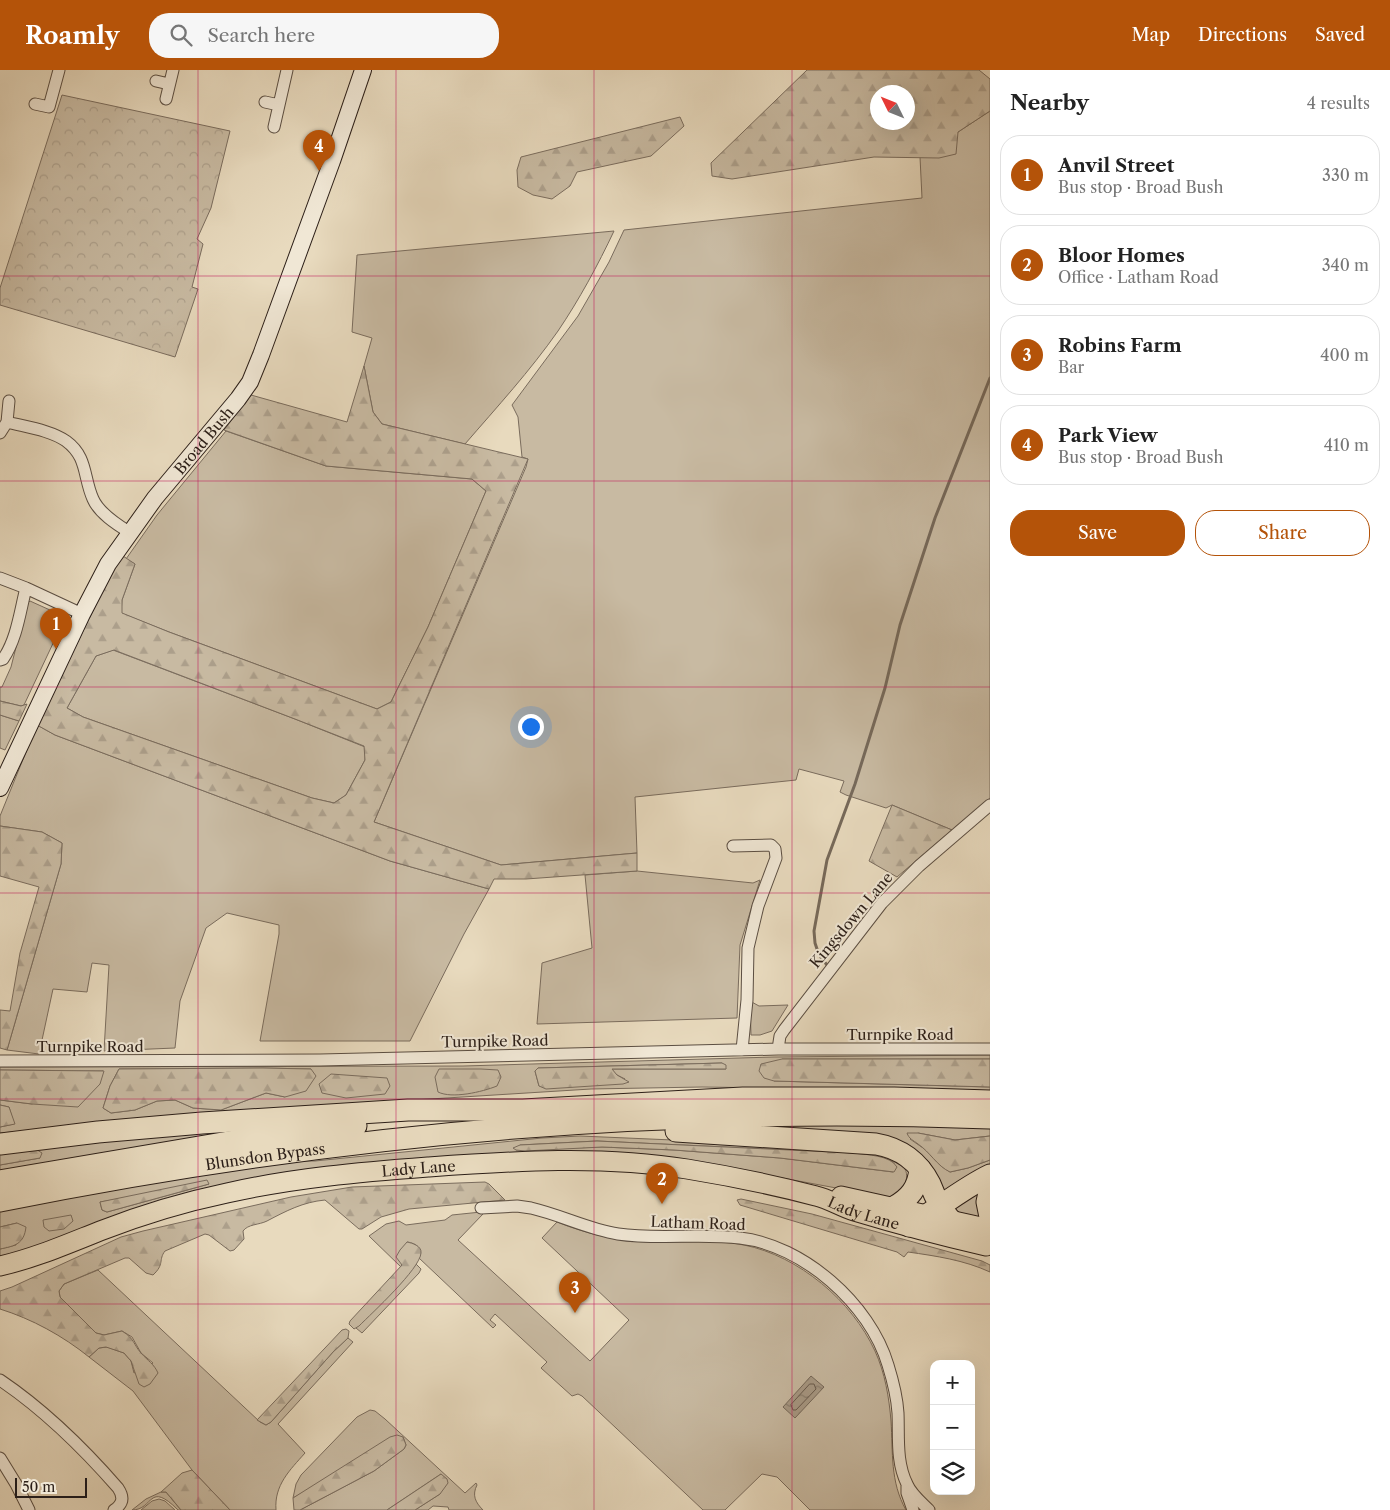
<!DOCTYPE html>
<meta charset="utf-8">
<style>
body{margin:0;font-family:"Libre Caslon Text",serif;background:#f6f6f6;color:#222}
.controls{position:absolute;right:15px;bottom:15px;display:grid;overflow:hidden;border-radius:10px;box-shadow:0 5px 20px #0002}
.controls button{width:45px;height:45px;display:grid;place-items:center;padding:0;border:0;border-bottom:1px solid #e0e0e0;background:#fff;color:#222;font:25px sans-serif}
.compass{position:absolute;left:870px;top:15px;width:45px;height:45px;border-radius:50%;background:#fff;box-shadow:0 5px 20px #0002;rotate:313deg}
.scale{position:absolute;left:15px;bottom:12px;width:72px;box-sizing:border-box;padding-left:5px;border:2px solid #2c1f18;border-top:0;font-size:14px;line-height:18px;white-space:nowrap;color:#2c1f18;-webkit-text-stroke:4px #f0e7d5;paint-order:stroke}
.you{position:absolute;left:530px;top:656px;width:18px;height:18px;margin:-12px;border:4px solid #fff;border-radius:50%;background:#1a73e8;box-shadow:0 0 0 8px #1a73e833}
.badge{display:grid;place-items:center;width:32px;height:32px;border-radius:50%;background:#b45309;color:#fff;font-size:16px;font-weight:700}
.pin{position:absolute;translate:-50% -41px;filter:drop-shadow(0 1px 2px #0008)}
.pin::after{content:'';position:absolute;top:26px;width:18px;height:15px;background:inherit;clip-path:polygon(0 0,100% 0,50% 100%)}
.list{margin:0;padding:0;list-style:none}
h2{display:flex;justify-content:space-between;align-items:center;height:65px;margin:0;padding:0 20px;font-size:21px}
h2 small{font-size:16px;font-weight:400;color:#767676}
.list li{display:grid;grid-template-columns:32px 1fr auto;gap:15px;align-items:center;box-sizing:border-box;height:80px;margin:0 10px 10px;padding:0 10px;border:1px solid #e0e0e0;border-radius:20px}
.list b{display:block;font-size:19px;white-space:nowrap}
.list p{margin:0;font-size:16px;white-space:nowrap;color:#767676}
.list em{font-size:16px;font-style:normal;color:#767676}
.actions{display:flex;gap:10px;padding:15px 20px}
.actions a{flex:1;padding:11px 0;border:1px solid #b45309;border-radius:20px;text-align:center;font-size:18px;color:#b45309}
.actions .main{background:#b45309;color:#fff}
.icon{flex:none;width:28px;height:28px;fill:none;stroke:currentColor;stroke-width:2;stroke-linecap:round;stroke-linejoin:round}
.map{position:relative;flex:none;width:990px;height:1440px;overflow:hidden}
header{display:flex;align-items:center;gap:30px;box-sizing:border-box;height:70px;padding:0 25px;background:#b45309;color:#fff}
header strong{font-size:24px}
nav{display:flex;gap:28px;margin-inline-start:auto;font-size:18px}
.search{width:350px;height:45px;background:#f6f6f6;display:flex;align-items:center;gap:12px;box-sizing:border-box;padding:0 18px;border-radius:20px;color:#767676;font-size:19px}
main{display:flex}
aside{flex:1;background:#fff}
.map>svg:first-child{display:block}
</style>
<header>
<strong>Roamly</strong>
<div class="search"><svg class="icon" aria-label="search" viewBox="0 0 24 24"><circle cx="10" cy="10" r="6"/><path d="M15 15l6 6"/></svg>Search here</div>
<nav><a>Map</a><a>Directions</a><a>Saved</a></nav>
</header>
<main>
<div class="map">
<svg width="990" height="1440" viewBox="0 0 990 1440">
<defs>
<pattern id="forest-firs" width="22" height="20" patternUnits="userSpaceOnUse" patternTransform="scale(1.25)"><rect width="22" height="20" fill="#c8baa2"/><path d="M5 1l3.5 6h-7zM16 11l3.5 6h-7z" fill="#ac9f8b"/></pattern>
<pattern id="park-crowns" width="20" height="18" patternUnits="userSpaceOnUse" patternTransform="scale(1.25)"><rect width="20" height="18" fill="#c8baa2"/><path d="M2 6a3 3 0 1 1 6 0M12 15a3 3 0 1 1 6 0" fill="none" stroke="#ac9f8b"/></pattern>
<pattern id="water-ripples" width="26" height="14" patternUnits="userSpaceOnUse" patternTransform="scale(1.25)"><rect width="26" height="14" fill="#a89a86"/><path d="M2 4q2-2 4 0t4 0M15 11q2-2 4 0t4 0" fill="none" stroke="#897d6d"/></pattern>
</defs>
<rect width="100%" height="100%" fill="#e8dabe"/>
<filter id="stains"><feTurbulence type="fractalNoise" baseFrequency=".004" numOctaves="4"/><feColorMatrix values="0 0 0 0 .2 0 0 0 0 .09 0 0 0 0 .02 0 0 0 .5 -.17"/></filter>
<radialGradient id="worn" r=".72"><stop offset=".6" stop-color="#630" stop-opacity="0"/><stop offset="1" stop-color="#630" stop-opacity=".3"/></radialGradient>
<path fill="#c8baa2" stroke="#7a6c5d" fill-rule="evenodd" d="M990 41V728L952 760 892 735 886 738 846 725 840 722 844 711 799 699 796 710 635 727 637 783 501 795 374 752 526 397 528 389 522 387 518 347 512 335 578 246 609 192 624 160 922 128 920 87Z
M614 161C598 195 579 230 558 261 530 301 497 337 465 374L382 354 373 342 364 296 372 268 352 262 357 185Z
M226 361 326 396 472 409 486 421 428 557 391 632 377 639 169 562 121 543 122 530 135 494 126 489 157 445Z
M30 531 61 545 64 550 24 635 21 636 0 631V617H2L11 597 27 534Z
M113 580 295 649 365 677V690L346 725 334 733 312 728 83 647 67 638 96 586Z
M0 645 19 651 5 680 0 678Z
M37 655 55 665 390 791 489 819 464 864 410 971H260L279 864V855L227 843 206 858 180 931 175 978 104 981 109 895 92 893 87 922 53 919 39 984 7 980 61 794 62 773 42 762 0 756V746Z
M637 801 753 813 760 810 740 875 737 948 537 954 542 893 592 878 585 805Z
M750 931 759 936 788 935 772 961 760 965H751Z
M990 985V989H782L774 1011 990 1017V1021L702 1017 591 1019 334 1035 0 1063V1057L14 1054 9 1037 0 1035V1030L32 1034 103 1001 0 1000V997L463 996 774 987ZM722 993 726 999H611L617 1005 625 1009 539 1016 535 1001 538 998ZM263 998 311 999 285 1027 266 1023 221 1040 193 1038 175 1030 157 1031 135 1040 111 1043 103 1038 110 1016 119 999Z
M732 1053 990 1055V1066L955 1070 918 1063 910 1069 926 1080 941 1096 950 1102 968 1098 990 1090V1101L943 1131 927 1091Z
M272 1056 0 1103V1095L40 1088 0 1081Z
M580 1066 673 1070 883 1082C901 1093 913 1097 903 1120L890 1128 707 1094 358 1097 0 1187V1179L16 1175 17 1153 0 1157V1138L270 1091H315L542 1068ZM597 1071 854 1083 881 1087 894 1092 893 1102 780 1088 674 1080 602 1077 516 1080 520 1075ZM209 1114 107 1142 102 1140 100 1132Z
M978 1116 980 1145 979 1147 962 1146 948 1137Z
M481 1142 483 1144 458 1170 590 1291 629 1250 542 1168 557 1152C587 1164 620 1172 653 1172 683 1173 715 1169 744 1175 799 1186 852 1231 875 1281 885 1303 889 1327 891 1351 893 1382 890 1412 906 1440H810L777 1407 762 1404 725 1440H703L582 1326 578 1324 572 1326 541 1298 547 1292 495 1244 490 1250 496 1255 493 1258 419 1188C424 1179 416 1173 407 1172L401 1197 369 1166 386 1154 399 1151 406 1155 445 1150 452 1145Z
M416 1194 421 1199 419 1203 362 1263 356 1258 399 1215Z
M98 1200 260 1352 266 1355 271 1352 333 1282 348 1268 353 1272 278 1354 305 1383C290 1400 274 1415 276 1440H230L192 1400 133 1321 89 1287 99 1278 107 1277 124 1283 131 1291 134 1303 153 1293 141 1283 132 1267 122 1261 104 1265 96 1263 60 1227 59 1221 64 1214Z
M370 1340 375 1341 385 1349 465 1423 476 1413 477 1415C472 1425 475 1432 483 1440H449L448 1437 433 1436 428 1440H415L440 1424 441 1404 387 1440H300L374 1401 404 1379 406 1375 403 1367 293 1428 296 1414 301 1405 357 1347Z
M161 1422H166L181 1440H178C148 1410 154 1440 132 1440L146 1429Z
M159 1429 165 1431 175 1440H141L152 1431Z"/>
<path fill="url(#forest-firs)" stroke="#7a6c5d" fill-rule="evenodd" d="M807 0H979L990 9V41L958 62 956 84 939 88 874 87 732 109 712 106 711 93ZM878 22H908V52H878Z
M680 47 684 56 651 86 577 102 570 116 552 129 533 125 518 117 517 100 521 87Z
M364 296 373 342 382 354 528 389 374 752 501 795 637 783V801L526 809H494L489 819 390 791 55 665 37 655 113 500 123 486 135 494 122 530V543L169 562 377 639 391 632 428 557 486 421 472 409 326 396 224 360 251 325 347 352ZM114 580 295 649 364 676 365 690 346 725 334 733 312 728 83 647 67 638 96 586Z
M0 631 21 636 27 634 19 651 0 645Z
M892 735 952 760 897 807 869 791Z
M0 756 42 762 62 773 61 794 7 980 0 978V940L10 941 20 883 39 817 0 806Z
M782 989H990V1017L774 1011 764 1008 759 1001 761 994Z
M722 993 726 995V999H612L617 1005 629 1012 623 1014 546 1019 539 1016 535 1001 538 998Z
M263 998 311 999 316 1006 306 1021 285 1027 266 1023 221 1040 193 1038 175 1030 157 1031 135 1040 111 1043 103 1038 110 1016 119 999Z
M439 999H481L498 1000 501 1007 497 1016C482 1022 452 1029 438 1022L435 1007Z
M0 1000 104 1001 100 1014 78 1037 32 1034 0 1030Z
M331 1004 387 1008 390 1016 385 1024 346 1028 322 1023 319 1014Z
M0 1035 9 1037 15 1054 0 1057Z
M907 1063H918L955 1070 990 1066V1090L968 1098 950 1102C937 1096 930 1082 918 1074 913 1070 909 1069 907 1063Z
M597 1071 854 1083C867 1085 890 1085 897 1097L894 1102 780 1088 674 1080 602 1077 525 1081 516 1080 513 1078 520 1075Z
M34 1078 42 1083 40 1088 0 1095V1084Z
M207 1110 209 1114 107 1142 102 1140 100 1132Z
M485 1112 489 1114 505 1130 409 1139 381 1147 362 1159H359L325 1130C303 1132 286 1141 267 1151 259 1155 248 1154 243 1161L244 1169 234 1180 230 1181 209 1165 205 1164 165 1181C158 1190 165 1194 153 1205L146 1203 129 1188H125L64 1214 59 1221 60 1227 96 1263 104 1265 122 1261C135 1269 133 1274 141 1283 148 1291 154 1294 158 1303L150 1314 144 1317 139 1314 131 1291 124 1283 106 1277 99 1278 89 1287C63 1266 32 1249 0 1239V1221L12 1217 121 1167 143 1161 291 1127 352 1117Z
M741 1129 812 1144 982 1191 990 1195V1202C964 1190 936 1186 908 1182L904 1187 897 1182 740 1135 737 1130Z
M71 1145 73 1151 64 1159 49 1161 44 1157 43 1150Z
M17 1153 26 1157C24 1174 15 1176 0 1179V1157Z
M407 1172C412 1173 422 1176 421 1183 420 1199 372 1243 359 1256L354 1259 349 1254 350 1251 402 1195 396 1187 400 1180Z
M346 1259 349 1261 348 1268 333 1282 271 1352 266 1355 257 1350 342 1260Z
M397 1365 403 1367 406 1375 404 1379 374 1401 300 1440H294L293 1428 390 1367Z
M192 1400 230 1440H181L166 1422H161L182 1403Z
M441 1404 447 1409 448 1413 440 1424 415 1440H387Z"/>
<path fill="url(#park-crowns)" stroke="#7a6c5d" d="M62 25 230 61 211 138 197 169 203 174 192 217 198 219 175 287 0 235V218Z"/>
<path fill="url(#water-ripples)" stroke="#76695a" d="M811 1306 824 1317 795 1348 783 1337Z"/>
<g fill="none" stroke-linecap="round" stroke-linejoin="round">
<path stroke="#6a5c4f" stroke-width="1" d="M810 1314H814L816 1319 796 1340H793L791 1335Z"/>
<path stroke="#76695a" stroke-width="3" d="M827 895 819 885 815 873 814 861 827 790 855 714 885 618 900 555 935 448 990 308"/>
<defs>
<path id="street" d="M156 11 169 14
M166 29 173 0
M265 32 279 35
M35 34 49 37 59 0
M274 57 287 0
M7 352 9 331
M0 363 7 352C26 357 50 360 66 371 88 387 83 407 93 429 99 443 116 454 129 462
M0 508 26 518 82 544
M0 590 3 589C17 569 20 541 26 518
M733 776 771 775 775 779 776 788 758 836 748 878 747 930 742 980
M778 979 780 966 784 960 882 833 919 796 990 735
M0 991 320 990 778 979H990
M481 1138 517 1136 531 1138C561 1145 588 1159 618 1164 658 1170 699 1163 740 1168 803 1175 870 1234 888 1295 893 1311 897 1327 898 1343 899 1367 896 1392 907 1414 911 1424 921 1432 929 1440
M0 1310C43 1339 84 1379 118 1418 124 1427 123 1434 114 1440
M0 1388 16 1414 29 1440
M907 1416V1423L913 1440"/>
<g id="secondary">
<path id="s1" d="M0 718 82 544 108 494 155 428 238 329 250 312 261 285 332 91 363 0"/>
</g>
<g id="primary">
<path d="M841 1126 990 1159"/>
<path id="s2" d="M0 1196C35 1188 67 1174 100 1161 141 1145 184 1132 227 1123 293 1108 361 1102 428 1097 515 1091 601 1085 687 1099 730 1106 774 1115 816 1126 829 1129 841 1137 854 1141 897 1154 942 1166 986 1176"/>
</g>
<g id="highway">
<path d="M676 1061 876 1074C900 1078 919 1092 930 1114 935 1127 940 1138 949 1148 960 1160 975 1165 990 1171"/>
<path d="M0 1074 98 1062 202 1053 408 1040H523L743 1028H894L990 1031"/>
<path d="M0 1111 252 1068 356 1056"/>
<path d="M990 1118 987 1132 990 1147"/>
<path id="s3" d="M0 1131C326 1065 658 1035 990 1048"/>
<path d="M894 1137C910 1128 918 1118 920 1099"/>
<path d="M909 1156C937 1140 961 1119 990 1105"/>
</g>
</defs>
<use href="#street" stroke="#5b4e42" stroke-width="13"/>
<use href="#secondary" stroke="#2c1f18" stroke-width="18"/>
<use href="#primary" stroke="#2c1f18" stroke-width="21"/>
<use href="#highway" stroke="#2c1f18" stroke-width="23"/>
<use href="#street" stroke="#f0e7d5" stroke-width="11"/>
<use href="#secondary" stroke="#f0e7d5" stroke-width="16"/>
<use href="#primary" stroke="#e8dabe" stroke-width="19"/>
<use href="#highway" stroke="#e8dabe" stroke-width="21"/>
</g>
<path fill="none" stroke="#c2185b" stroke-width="1" stroke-opacity="0.55" d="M198 0V1440M396 0V1440M594 0V1440M792 0V1440M0 206H990M0 411H990M0 617H990M0 823H990M0 1029H990M0 1234H990"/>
<g text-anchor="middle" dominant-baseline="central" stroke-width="4" stroke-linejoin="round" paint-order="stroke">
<g font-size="15" fill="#2c1f18" stroke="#f0e7d5">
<text stroke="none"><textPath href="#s1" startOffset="405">Broad Bush</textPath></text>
<text transform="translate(851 850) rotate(-50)">Kingsdown Lane</text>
<text x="900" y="964">Turnpike Road</text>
<text transform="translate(495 971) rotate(-1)">Turnpike Road</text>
<text x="90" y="976">Turnpike Road</text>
<text stroke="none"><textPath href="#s3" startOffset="269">Blunsdon Bypass</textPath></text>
<text stroke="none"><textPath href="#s2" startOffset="432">Lady Lane</textPath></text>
<text stroke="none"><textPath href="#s2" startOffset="884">Lady Lane</textPath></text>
<text transform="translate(698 1153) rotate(2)">Latham Road</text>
</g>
</g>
<rect width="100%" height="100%" filter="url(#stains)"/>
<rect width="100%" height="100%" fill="url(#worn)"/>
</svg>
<div class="controls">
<button>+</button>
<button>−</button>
<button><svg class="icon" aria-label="layers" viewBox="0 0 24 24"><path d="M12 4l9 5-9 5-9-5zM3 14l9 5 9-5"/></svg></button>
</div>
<svg class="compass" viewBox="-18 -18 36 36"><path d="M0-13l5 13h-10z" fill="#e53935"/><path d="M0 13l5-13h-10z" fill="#767676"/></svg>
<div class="scale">50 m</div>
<div class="you"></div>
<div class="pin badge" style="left:56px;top:579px">1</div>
<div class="pin badge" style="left:662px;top:1134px">2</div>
<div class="pin badge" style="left:575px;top:1243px">3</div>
<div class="pin badge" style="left:319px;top:101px">4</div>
</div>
<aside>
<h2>Nearby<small>4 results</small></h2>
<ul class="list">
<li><span class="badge">1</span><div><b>Anvil Street</b><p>Bus stop · Broad Bush</p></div><em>330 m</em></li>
<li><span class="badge">2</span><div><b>Bloor Homes</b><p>Office · Latham Road</p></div><em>340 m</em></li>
<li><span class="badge">3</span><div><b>Robins Farm</b><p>Bar</p></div><em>400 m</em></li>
<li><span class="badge">4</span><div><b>Park View</b><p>Bus stop · Broad Bush</p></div><em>410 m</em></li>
</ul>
<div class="actions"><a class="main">Save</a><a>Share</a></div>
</aside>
</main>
